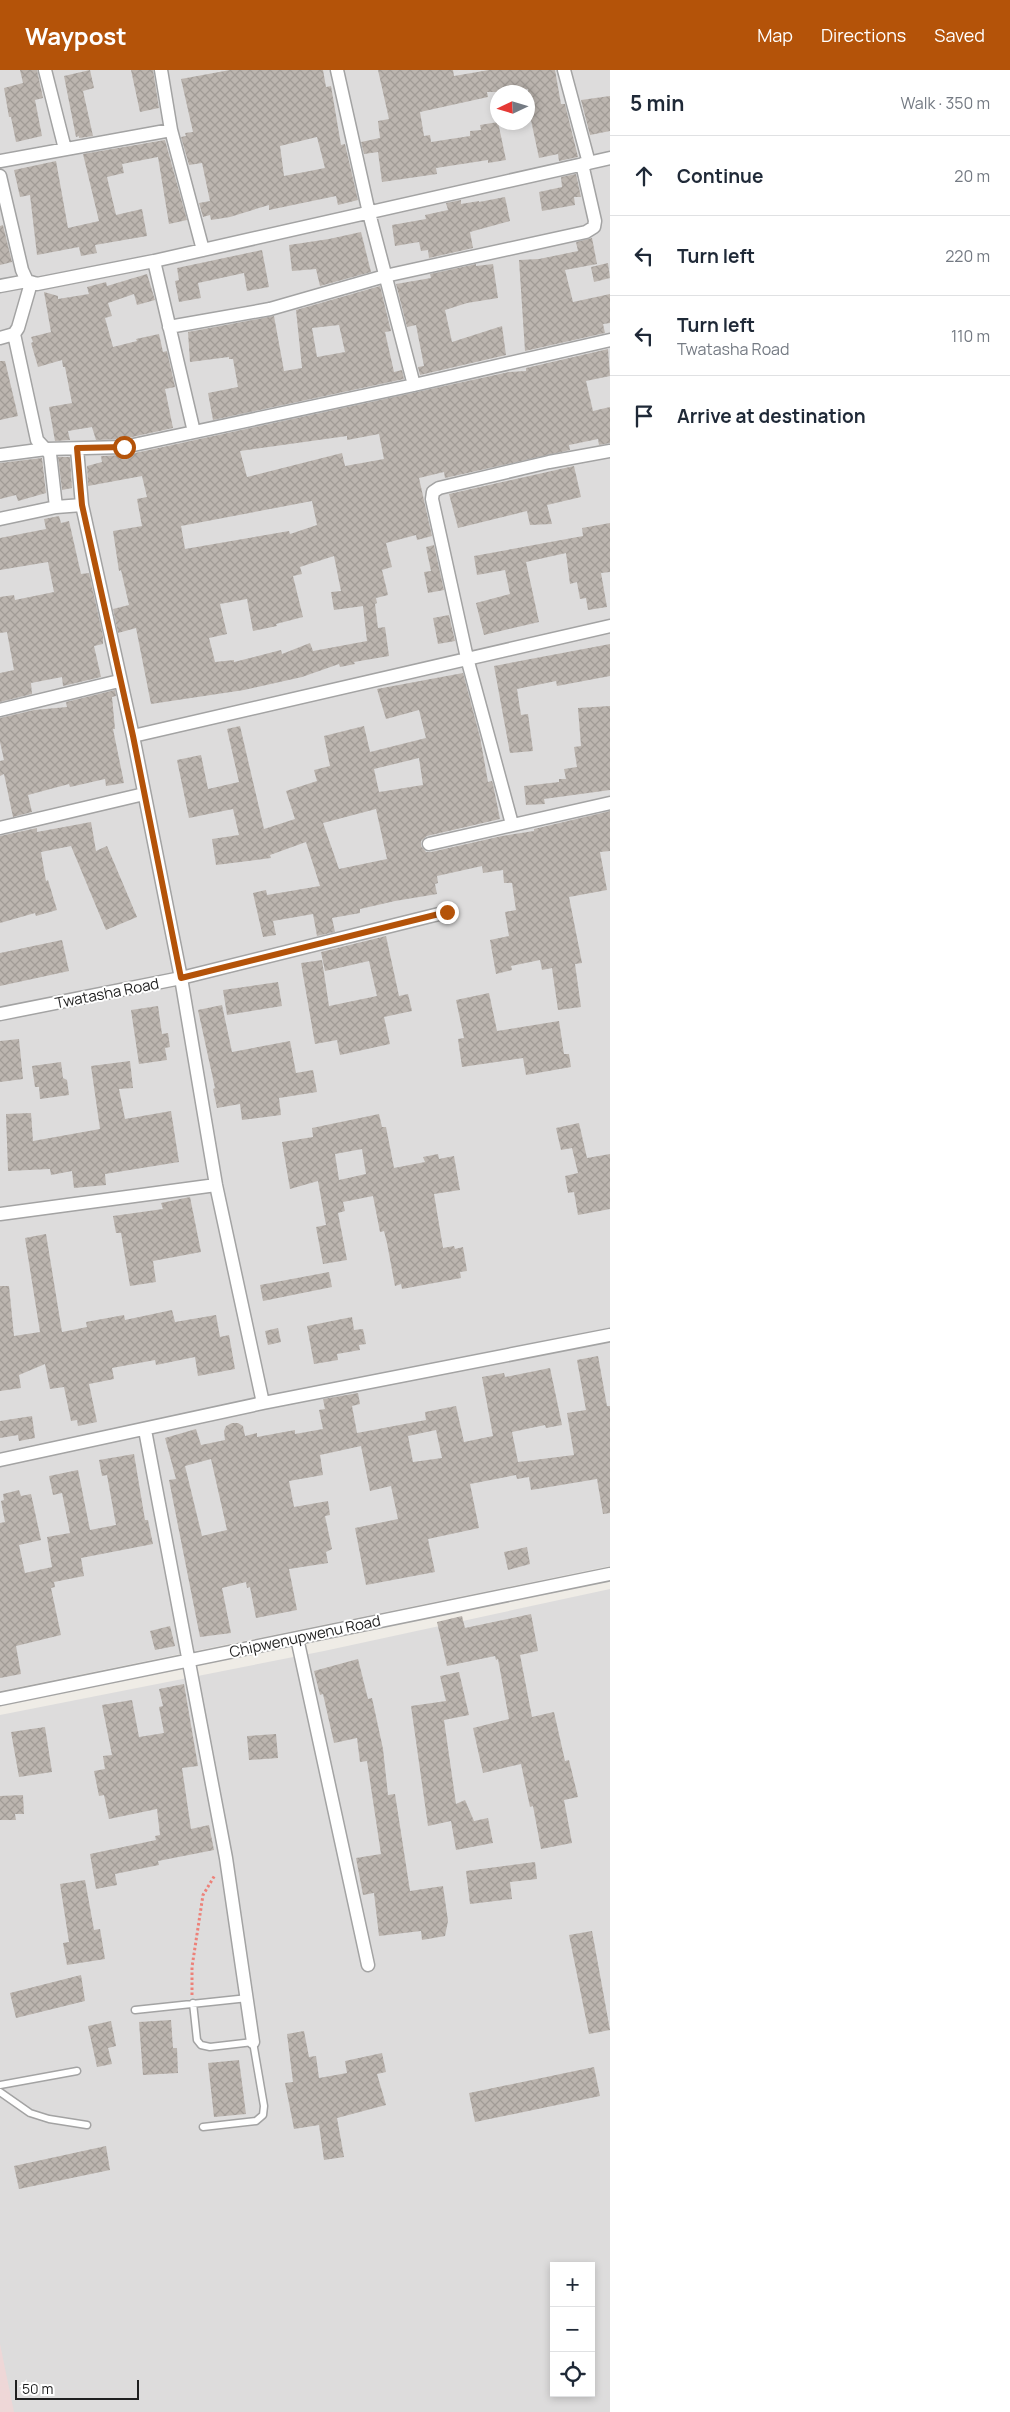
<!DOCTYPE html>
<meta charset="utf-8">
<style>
body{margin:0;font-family:Manrope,sans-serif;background:#f2f2f3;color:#1f2937}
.controls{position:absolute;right:15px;bottom:15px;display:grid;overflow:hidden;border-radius:0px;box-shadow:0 2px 8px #0003}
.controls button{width:45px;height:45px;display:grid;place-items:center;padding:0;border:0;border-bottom:1px solid #e0e1e3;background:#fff;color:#1f2937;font:25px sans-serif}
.compass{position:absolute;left:490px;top:15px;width:45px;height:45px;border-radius:50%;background:#fff;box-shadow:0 2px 8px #0003;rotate:266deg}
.scale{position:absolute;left:15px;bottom:12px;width:124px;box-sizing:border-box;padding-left:5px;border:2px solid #1f1f1f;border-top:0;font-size:14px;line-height:18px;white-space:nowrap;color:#1f1f1f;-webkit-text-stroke:4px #fff;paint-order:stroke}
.stop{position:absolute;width:15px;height:15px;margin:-11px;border:4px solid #b45309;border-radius:50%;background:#fff}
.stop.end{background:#b45309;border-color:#fff;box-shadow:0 1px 5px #0008}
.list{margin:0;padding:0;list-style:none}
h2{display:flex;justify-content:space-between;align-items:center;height:65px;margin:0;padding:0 20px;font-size:21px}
h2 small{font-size:16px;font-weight:400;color:#747a83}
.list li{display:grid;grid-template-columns:32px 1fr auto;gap:15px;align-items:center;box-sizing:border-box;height:80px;padding:0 20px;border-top:1px solid #e0e1e3}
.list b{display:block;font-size:19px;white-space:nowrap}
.list p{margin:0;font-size:16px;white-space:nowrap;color:#747a83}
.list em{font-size:16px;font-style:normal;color:#747a83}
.icon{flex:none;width:28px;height:28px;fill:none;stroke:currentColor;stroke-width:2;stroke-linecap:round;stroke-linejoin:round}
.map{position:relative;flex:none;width:610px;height:2342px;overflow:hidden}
header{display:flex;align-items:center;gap:30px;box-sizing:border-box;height:70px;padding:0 25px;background:#b45309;color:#fff}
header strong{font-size:24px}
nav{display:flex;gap:28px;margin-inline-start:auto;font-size:18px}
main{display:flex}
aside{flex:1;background:#fff}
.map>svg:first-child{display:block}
</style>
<header>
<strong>Waypost</strong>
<nav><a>Map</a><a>Directions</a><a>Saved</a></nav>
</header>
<main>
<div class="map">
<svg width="610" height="2342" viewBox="0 0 610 2342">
<defs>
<pattern id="building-cross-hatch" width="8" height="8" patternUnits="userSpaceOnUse" patternTransform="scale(1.25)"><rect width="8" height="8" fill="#bcb5af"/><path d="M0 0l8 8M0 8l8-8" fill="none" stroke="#a19b96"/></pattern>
</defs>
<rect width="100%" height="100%" fill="#efece6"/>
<path fill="#dddcdc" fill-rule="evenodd" d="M0 0H610V1496L0 1621V126L18 203 0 99ZM498 22H528V52H498Z
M610 1519V2342H13L0 2277V1645L324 1581ZM554 2196H591V2323H554Z"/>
<path fill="#eed7d7" d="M0 2274 14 2342H0Z"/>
<path fill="url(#building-cross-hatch)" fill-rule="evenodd" d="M20 0H37L43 28 35 30 42 66 16 72 11 47H9L4 18 23 13Z
M90 0 94 18 83 21 93 66 79 68V66L76 67 64 6Z
M131 0H153L159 38 140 42Z
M230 0H323L326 17 331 16 341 75 345 74 358 130 338 135 336 126 269 140V135L230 147 211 150 210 145 203 147 199 133 210 131 202 93 189 95 181 67 186 66 185 63 193 62 181 9ZM317 67 325 98 284 106 280 76Z
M378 0H453L454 6 489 0H555L561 34H565L578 87 559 91 558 84 539 88 528 36V19L508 22H487L488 27 420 42 424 66 430 65 431 72 470 66V61L481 60 480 55 498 52 506 90 488 93V90L436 98 437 104 382 112 378 82 364 84 361 72 380 68 378 51 389 49Z
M610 26V61L590 65 581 30Z
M165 70 187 150 169 154 158 87 122 94 124 103 107 107 116 145 142 139 147 166 95 175 97 183 81 186 79 177 37 185 30 125 20 127 14 100 56 91 68 158 99 151 83 84Z
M576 104 581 127H574L575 135 542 141 539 122 562 117 561 107Z
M505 127 510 151 470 162 473 178 429 188 428 180 421 181 419 172 395 176 392 155 426 149 425 145 448 140 446 133 461 130V134L479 131V132Z
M3 155 12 192 0 195V156Z
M361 162 371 202 320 216 316 199 292 201 289 175 329 169Z
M592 168 597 194 565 200 573 232 610 224V253L603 254 605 263 525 281 519 190 539 189 578 181 576 172Z
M262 180 269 217 247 221 244 203 198 213 201 228 179 232 175 211 179 210 177 198Z
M608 193 610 208 594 212 591 197Z
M476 194V196L493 194 498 228 467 233 445 240 452 272 502 256 506 285 420 305 418 297 424 296 416 255 407 257 396 214 431 208 430 204Z
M147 204 155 230 137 235 134 224 108 233 112 246 105 248 113 277 137 271 136 269 159 264 163 282 167 281 175 317 165 319 173 358 123 369 96 370 92 357 68 361 70 370 55 371 49 337 72 333 65 297H63L62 290 38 297 31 273 33 272 31 267 51 262 44 222 58 226V229L89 224 87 217 106 212 107 216Z
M380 216 391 261 385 262 394 302 402 300 404 309 213 350 208 323 238 317 233 289H229V287L190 292 188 262 274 246 284 301 302 298 296 240ZM339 255 345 282 317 287 312 258Z
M608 279 610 306 586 311 593 341 610 337V373L599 375 598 369 569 375 570 380 445 408 444 402 419 408 432 466 417 470 416 465 386 473 392 497 382 500 388 525 376 528 377 533 375 534 378 558 385 557 389 586 354 592 355 594 340 597 339 594 302 607 244 620 151 634 136 558 118 563 113 539 129 535 121 500 119 501 113 461 142 456 137 429 147 427 142 406 88 416 87 396 102 392 101 386 126 385 509 302 526 301V298ZM379 364 384 389 345 396 342 383 247 407 240 381 347 366V370ZM312 431 317 455 290 464 289 461 185 479 181 456ZM334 486 341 521 331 522 334 540 363 536 367 571 313 581 310 573 282 584 281 580 234 592V590L215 592 209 568 227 564 220 534 247 529 253 561 277 556 276 554 303 547 293 506 302 504 300 497Z
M0 291H5L18 346 0 350Z
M58 387H70L72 418 62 420Z
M42 388 46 423 18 431 16 425 0 429V393Z
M574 396 581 427 547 435 552 454 530 455 527 441 458 458 449 424Z
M59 446 61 453 69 451 81 504 89 503 103 566V574L94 576 101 607 63 616 62 607 31 613 32 624 0 632V603L14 600 7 562 0 563V527L14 525 15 530 54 522 48 492 0 500V468L46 459 44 449Z
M610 453V502L601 503 607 537 588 540 586 528 580 529 577 512 570 514 566 483 526 492 539 552 484 565 476 533 510 524 505 500 477 505 474 486 583 466 582 458Z
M434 475 444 520 428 523 424 502 431 501 426 477Z
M449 545 455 571 438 574 433 548Z
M610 574V606L557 616 556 611 517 619 521 645 528 644 533 681 510 683 494 596Z
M463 603 480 667 488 712 492 711 493 714 500 749 427 766 421 771V776L426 782H431L502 766 534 761V759L610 741V781L600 782 607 820 569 827 582 893 575 894 581 937 558 940 552 898 542 900 540 890 511 896 512 900 496 904 490 870 509 866 505 842 516 840 512 813H504L503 800 483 803 482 796 437 806 438 813 435 814 437 824 395 831 360 839V843L332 848 335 862 317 866 313 844 273 851 276 865 263 867 253 823 266 820 267 825 320 816 306 772 270 785 271 788 216 795 212 769 239 765 233 739 189 748 177 690 201 685 208 719 239 712 227 659 240 656 264 759 295 749 286 721 317 711 314 700 330 696 324 666 364 656 370 682 426 668 419 640 386 649 377 619ZM419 688 423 715 379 722 374 699ZM376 739 387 789 339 799 323 753Z
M115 620 116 626 112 627 115 659H113L124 713 106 716 105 709 70 717 69 714 28 725 32 742 13 747 4 704 0 706V691L4 690 0 672V648L34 640 67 637 66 632Z
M610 636V720L544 729 545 734 526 735 524 716 559 712V709H566L564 699 577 697 574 677 581 676 578 638Z
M91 752 96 781 107 776 137 847 106 860 71 776 41 782 46 811 48 810 57 840 36 846 35 843 0 853V766L37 758V762Z
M386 866 399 926 408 924 412 941 384 947 390 974 340 985 337 970 315 974 301 893 322 890 329 936 377 926 369 891 325 901 321 882Z
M62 870 69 901 0 916V883Z
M278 912 282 936 227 945 223 920Z
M489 923 497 961 559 951 564 984H569L571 997 526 1005 523 988 462 997 458 969 464 968 456 930Z
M222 935 232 982 290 971 296 1003 313 1000 317 1022 279 1028 281 1045 242 1050 240 1034 217 1038 213 1019 215 1018 198 940Z
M158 936 162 964 168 963 170 977 165 978 167 990 139 994 131 940Z
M19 969 23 1009 0 1012V971Z
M130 991 133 1018 119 1019 125 1049 171 1041 179 1092 105 1104 106 1115 74 1118 72 1101 51 1105 50 1099 8 1101 6 1044 31 1043 33 1071 100 1059 91 996Z
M61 992 63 1008 67 1010 69 1025 40 1029 39 1017H35L32 996Z
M379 1044 382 1057H386L394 1098 425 1092 423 1087 438 1084 439 1089 454 1086 460 1120 434 1124 443 1178 454 1176 455 1179 463 1177 467 1201 460 1202 461 1208 402 1219 401 1214 395 1216 387 1173 384 1161 380 1162 373 1126 343 1132 345 1141 338 1143 347 1190 323 1194 316 1157 326 1155 318 1111 290 1119 282 1072 313 1067 312 1058ZM362 1079 366 1104 339 1110 335 1084Z
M579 1053 587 1088 610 1084V1139L578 1145 574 1122 568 1123 565 1106 578 1103 572 1078 561 1080 556 1058Z
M190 1127 201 1182 153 1191 156 1212 130 1216 121 1163H116L113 1146 163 1139 161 1133Z
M46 1164 62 1262 87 1257 86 1252 124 1245 125 1250 172 1240 175 1252 216 1245 220 1267 229 1265 235 1299 198 1306 195 1287 156 1295 155 1290 112 1298 114 1309 89 1314 97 1352 78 1356 77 1350 71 1351 64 1317 50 1319 45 1294 19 1305 21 1318 0 1321V1216H9L14 1266 40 1262 25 1168Z
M329 1202 332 1217 263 1231 260 1215Z
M352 1247 354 1260 363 1259 366 1274 359 1275 360 1280 337 1284 338 1290 314 1294 307 1256Z
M278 1258 281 1272 268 1275 265 1261Z
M598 1286 607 1336H610V1443L603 1444 597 1409 531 1420 529 1407 517 1409 516 1405 470 1414 479 1458 428 1469 435 1502 366 1515 355 1458 398 1449 391 1416 370 1421 361 1376 320 1385 323 1405 289 1411 294 1437 328 1431 330 1445 325 1446 332 1479 326 1482 328 1493 289 1499 297 1540 256 1548 250 1517 247 1518 246 1512 222 1518 231 1563 200 1567 169 1410 176 1409 165 1368 196 1359 201 1375 225 1370 224 1361 226 1356 232 1353H238L243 1356 245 1366 257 1363V1367L295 1360V1364L323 1359 319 1340 325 1339 323 1329 358 1323 360 1334 352 1336 357 1363 426 1350 425 1342 456 1336 464 1372 493 1366 482 1307 504 1303 505 1307 550 1298 562 1355 546 1358 545 1355 512 1362 518 1392 574 1385 567 1343 586 1340 577 1290ZM436 1360 442 1388 413 1392 408 1366ZM211 1389 227 1460 202 1466 185 1396Z
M32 1346 35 1368 19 1371 18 1365 0 1368V1351Z
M134 1384 145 1450H148L153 1474 81 1488 84 1506 54 1512 55 1517 51 1518 61 1565 16 1576 21 1604 0 1608V1453L5 1452 1 1431 4 1430 3 1424 19 1420 21 1426 31 1424 41 1470 19 1475 25 1503 52 1497 47 1467 70 1463 62 1423 53 1425 49 1406 78 1400 90 1460 116 1455 107 1405 102 1406 99 1390Z
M527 1477 530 1494 508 1500 504 1482Z
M531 1544 538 1581 520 1585 532 1647 554 1642 565 1691 569 1690 578 1727 564 1730 572 1773 541 1779 533 1736 530 1737 521 1694 483 1703 473 1658 509 1649 498 1589 496 1590 495 1586 447 1596 437 1552 462 1546 465 1558Z
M170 1556 175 1576 155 1580 150 1561Z
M358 1589 368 1629 372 1628 383 1679 388 1725 395 1724 410 1821 443 1816 448 1851 445 1866 422 1870 421 1861 379 1866 374 1823 363 1825 356 1788 381 1784 367 1691 360 1692 357 1668 334 1673 323 1624 320 1625 314 1601Z
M459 1602 469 1645 444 1650 456 1734 465 1730 474 1751 488 1748 493 1773 456 1780 451 1751 428 1756 411 1636 446 1631 440 1606Z
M184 1614 198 1696 182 1698 191 1759 209 1755 214 1780 158 1791 159 1795 115 1804 117 1815 96 1819 90 1784 156 1770 155 1766 160 1765 157 1739 109 1749 104 1725 99 1726 94 1701 105 1699 103 1686 112 1685 102 1635 132 1630 139 1667 164 1663 159 1637 163 1636 159 1619Z
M45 1657 52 1702 19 1707 11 1662Z
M276 1664 278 1688 249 1690 247 1666Z
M23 1725 24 1744H15L16 1750H0V1726Z
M535 1792 537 1809 510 1812 512 1829 470 1834 466 1801Z
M85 1810 94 1860 100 1859 105 1889 67 1895 63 1873 69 1872 60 1814Z
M592 1861 610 1960 589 1964 569 1865Z
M81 1905 85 1931 16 1948 10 1923Z
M171 1950 173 1978H177L178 2003 143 2005 139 1952Z
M111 1951 116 1976 108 1978 112 1994 97 1997 88 1956Z
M304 1961 309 1987 316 1986 319 2008 347 2003 345 1991 382 1983 386 2002 377 2004 386 2035 337 2048 344 2087 324 2090 319 2055 294 2059 285 2013 293 2012 287 1964Z
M239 1990 246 2044 214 2047 208 1993Z
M594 1997 600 2026 475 2052 469 2023Z
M106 2076 110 2100 19 2119 14 2096Z"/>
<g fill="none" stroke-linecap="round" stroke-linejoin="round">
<defs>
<path id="service" d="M193 1933 197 1970 201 1975 210 1977 253 1972 264 2036 263 2045 256 2051 203 2057
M135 1940 248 1928
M0 2015 77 2001
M0 2022 30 2043 49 2049 87 2055"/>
<path id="minor" d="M45 0 65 79
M161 0 171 60 203 180
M337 0 369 143 414 315
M564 0 589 93
M0 91 171 60
M0 106 22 200 27 211 37 214 154 191 610 88
M154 191 194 362
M0 216 27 211
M169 257 270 239 385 206 586 162 594 157 595 151 582 94
M14 264 37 370 50 384 56 437
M0 268 14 264 18 258 31 213
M77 379 82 435 133 666 181 908 216 1115 263 1333
M0 385 46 379 124 377 414 315 610 270
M0 449 56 437 82 435
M0 640 119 611
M133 666 610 556
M512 754 467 588 432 429 433 422 439 418 549 392 610 381
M0 758 144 724
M429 774 610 733
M0 944 181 908 447 842
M0 1144 216 1115
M145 1360 226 1788 253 1972
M0 1390 263 1333 610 1265
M297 1568 368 1895
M0 1629 610 1504"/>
</defs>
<use href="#service" stroke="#a3a3a3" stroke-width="9"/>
<use href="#minor" stroke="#a3a3a3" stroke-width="15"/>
<path stroke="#ed8179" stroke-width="3" stroke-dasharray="2.5 2.5" stroke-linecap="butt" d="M192 1925V1897L203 1825 215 1805"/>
<use href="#service" stroke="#fff" stroke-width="6"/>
<use href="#minor" stroke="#fff" stroke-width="12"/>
</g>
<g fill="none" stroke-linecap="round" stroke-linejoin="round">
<path stroke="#b45309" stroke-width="6" d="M124 377 77 378 82 435 133 666 181 908 447 842"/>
</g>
<g text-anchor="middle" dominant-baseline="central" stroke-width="4" stroke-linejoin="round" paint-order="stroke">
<g font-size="15" fill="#1f1f1f" stroke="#fff">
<text transform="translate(107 923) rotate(-11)">Twatasha Road</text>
<text transform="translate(305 1566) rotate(-12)">Chipwenupwenu Road</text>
</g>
</g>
</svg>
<div class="controls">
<button>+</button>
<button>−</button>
<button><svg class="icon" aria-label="locate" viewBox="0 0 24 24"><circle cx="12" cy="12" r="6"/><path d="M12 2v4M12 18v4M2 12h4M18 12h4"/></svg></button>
</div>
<svg class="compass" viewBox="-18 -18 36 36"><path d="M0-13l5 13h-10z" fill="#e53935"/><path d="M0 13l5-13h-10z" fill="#747a83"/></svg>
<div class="scale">50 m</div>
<div class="stop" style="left:124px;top:377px"></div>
<div class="stop end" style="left:447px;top:842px"></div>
</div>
<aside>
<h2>5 min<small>Walk · 350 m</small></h2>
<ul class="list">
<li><svg class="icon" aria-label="ahead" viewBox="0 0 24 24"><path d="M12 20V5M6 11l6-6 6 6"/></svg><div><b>Continue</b></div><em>20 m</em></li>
<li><svg class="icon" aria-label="left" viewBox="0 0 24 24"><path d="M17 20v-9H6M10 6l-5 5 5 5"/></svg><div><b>Turn left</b></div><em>220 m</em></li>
<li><svg class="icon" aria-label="left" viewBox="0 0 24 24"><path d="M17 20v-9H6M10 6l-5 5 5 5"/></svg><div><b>Turn left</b><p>Twatasha Road</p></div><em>110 m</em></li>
<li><svg class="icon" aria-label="arrive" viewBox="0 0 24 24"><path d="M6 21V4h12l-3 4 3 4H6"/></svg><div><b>Arrive at destination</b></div></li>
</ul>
</aside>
</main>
